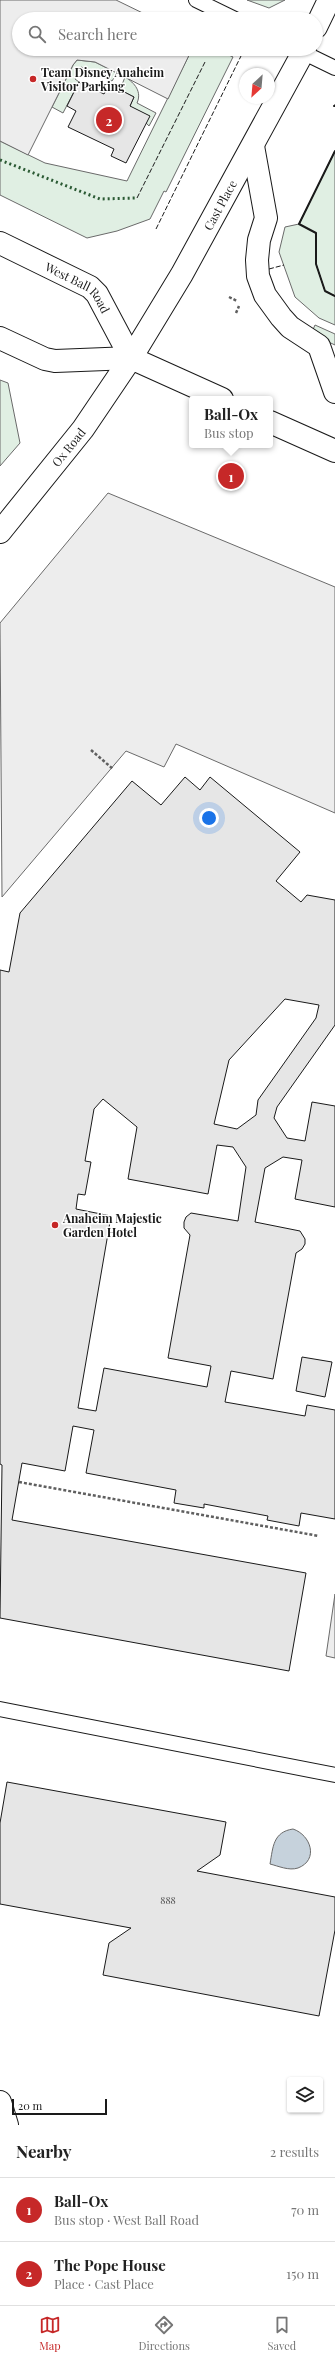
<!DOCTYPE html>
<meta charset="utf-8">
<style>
body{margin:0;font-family:"Playfair Display",serif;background:#f6f6f6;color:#222}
.controls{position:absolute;right:12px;bottom:12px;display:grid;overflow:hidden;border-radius:4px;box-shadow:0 1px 3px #0004}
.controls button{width:36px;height:36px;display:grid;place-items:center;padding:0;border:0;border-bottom:1px solid #e0e0e0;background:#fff;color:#222;font:20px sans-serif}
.compass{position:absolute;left:239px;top:68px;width:36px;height:36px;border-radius:50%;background:#fff;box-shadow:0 1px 3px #0004;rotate:206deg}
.scale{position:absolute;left:12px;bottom:10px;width:95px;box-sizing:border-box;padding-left:4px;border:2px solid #1a1a1a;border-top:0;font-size:11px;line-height:14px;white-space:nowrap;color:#1a1a1a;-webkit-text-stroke:3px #fff;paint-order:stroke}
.you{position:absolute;left:209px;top:818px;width:14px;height:14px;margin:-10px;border:3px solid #fff;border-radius:50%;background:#1a73e8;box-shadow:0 0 0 6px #1a73e833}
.badge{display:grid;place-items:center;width:26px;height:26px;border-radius:50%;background:#c62828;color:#fff;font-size:13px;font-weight:700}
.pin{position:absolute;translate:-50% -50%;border:2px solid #fff;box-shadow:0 1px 4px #0006}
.popup{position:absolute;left:189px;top:396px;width:84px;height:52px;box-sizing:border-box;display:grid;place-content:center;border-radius:4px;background:#fff;filter:drop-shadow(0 1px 3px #0005);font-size:13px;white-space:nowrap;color:#767676}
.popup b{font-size:15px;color:#222}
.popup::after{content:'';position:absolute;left:50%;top:100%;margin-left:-8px;border:8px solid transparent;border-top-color:#fff}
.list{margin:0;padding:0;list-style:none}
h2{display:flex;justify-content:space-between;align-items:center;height:52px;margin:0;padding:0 16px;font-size:17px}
h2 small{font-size:13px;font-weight:400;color:#767676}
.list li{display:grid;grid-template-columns:26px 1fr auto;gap:12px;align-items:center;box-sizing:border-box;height:64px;padding:0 16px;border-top:1px solid #e0e0e0}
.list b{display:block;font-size:15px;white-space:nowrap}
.list p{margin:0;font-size:13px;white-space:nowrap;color:#767676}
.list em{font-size:13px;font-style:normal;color:#767676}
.icon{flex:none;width:22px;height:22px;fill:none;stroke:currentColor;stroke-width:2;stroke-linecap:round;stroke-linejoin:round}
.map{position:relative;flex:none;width:335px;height:2125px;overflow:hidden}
.search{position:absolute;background:#fff;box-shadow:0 1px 3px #0004;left:12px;right:12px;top:12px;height:44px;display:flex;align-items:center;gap:10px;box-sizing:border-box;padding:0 14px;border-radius:22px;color:#767676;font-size:15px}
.sheet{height:180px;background:#fff}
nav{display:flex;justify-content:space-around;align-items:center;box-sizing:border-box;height:56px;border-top:1px solid #e0e0e0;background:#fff;font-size:11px;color:#767676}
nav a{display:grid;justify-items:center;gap:2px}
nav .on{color:#c62828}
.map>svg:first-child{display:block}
</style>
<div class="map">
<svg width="335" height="2125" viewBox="0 0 335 2125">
<rect width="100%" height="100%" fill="#fff"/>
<path fill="#e0efe3" stroke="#6a6a6a" d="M247 0H285L269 8Z
M192 49H216L233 57 166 192 164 191 150 219 117 231 87 238 0 195V141L45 163 127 181Z
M77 60 95 62 117 73 112 81 81 67 75 79 79 82 63 113 52 107 73 65Z
M125 77C135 83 142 92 137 103L156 113 149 126 130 106 134 97 120 90Z
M335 151V325L319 318 295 297 279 252 285 227 299 224Z
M315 325 335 334V345L311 334Z
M0 380 8 383 20 443 0 466Z"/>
<path fill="#ededed" stroke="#6a6a6a" d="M0 0H116L155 19H19V49H192L168 99 95 62 77 60 73 65 28 155 0 141Z
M108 493 335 587V813L176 744 164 767 126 751 2 897 0 623Z
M335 1594V1658L326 1656Z"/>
<path fill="#c6d2dc" stroke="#6a6a6a" d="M293 1829C311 1835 319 1860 298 1868 289 1871 278 1866 270 1864 273 1847 273 1832 293 1829Z"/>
<path fill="#e6e6e6" stroke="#1a1a1a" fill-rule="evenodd" d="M79 82 104 94 109 84 134 97 130 106 150 116 126 163 111 156 114 149 68 127 76 111 67 106Z
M185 777 200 790 210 777 300 852 276 881 301 902 307 895 335 900V1025L277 1107 274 1118 287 1138 305 1141 312 1102 335 1106V1207L295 1199 302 1160 283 1157 265 1168 255 1222 300 1231 305 1239V1244L302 1249 296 1253 273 1379 231 1371 225 1402 305 1416 307 1405 335 1410V1519L301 1513 299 1526 267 1520 268 1516 204 1504V1508L174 1503 176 1490 86 1473 94 1430 73 1426 65 1471 22 1463 12 1520 306 1573 289 1671 0 1618 2 1465 0 1464V970L9 972 20 913 132 781 161 805ZM285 999 319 1005 316 1018 258 1100 256 1115 237 1129 214 1124 229 1060ZM103 1099 137 1127 128 1179 208 1194 217 1145 233 1147 246 1167 238 1221 191 1213 186 1217 184 1222V1228L190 1235 168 1358 211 1366 207 1387 104 1368 96 1411 78 1408 111 1216 76 1209 78 1194 85 1195 91 1162 85 1161 94 1109Z
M302 1357 332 1362 325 1397 296 1391Z
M7 1782 226 1822 220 1855 197 1871 335 1897V1930L319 2016 103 1975 109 1943 131 1928 0 1904V1823Z"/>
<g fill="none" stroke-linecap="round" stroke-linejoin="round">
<defs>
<path id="service" d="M196 0 235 19
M296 49 335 68
M0 1709 335 1775"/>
<g id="minor">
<path d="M316 27 329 0"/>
<path id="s1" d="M0 532 83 429 131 358 182 274 305 49"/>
</g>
<g id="primary">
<path d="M253 146 266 218 259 240 257 260 258 276 265 295 281 317 290 327 319 346 335 392"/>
<path id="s2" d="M0 243 90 287 97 294 131 358"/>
<path d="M0 338 45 359 55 361 131 358 222 399"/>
<path d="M270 422 335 451"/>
</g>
<path id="motorway" d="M0 2102 7 2125"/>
</defs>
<use href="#service" stroke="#1a1a1a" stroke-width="16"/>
<use href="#minor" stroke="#1a1a1a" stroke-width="24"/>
<use href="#primary" stroke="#1a1a1a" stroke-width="24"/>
<use href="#motorway" stroke="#1a1a1a" stroke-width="24"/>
<path stroke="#5f5f5f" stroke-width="2.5" stroke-dasharray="3 2" stroke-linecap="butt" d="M229 297 237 301
M236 313 239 306
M91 750 113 769
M19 1482 319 1536"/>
<use href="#service" stroke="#fff" stroke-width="14"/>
<use href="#minor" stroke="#fff" stroke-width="22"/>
<use href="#primary" stroke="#fff" stroke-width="22"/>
<use href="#motorway" stroke="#fff" stroke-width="22"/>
<path stroke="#2b5a34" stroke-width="3" stroke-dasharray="2 3" stroke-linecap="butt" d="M0 160 100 199 137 198"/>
<path stroke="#1a1a1a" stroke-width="1" stroke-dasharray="5 2" stroke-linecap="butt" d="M335 104V106
M335 151 299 224 316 233V264L325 291 335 296
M137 198 205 62
M156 229 241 56 240 49
M269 269 284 265"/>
<path stroke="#1a1a1a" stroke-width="2" d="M334 106H335
M335 151 299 224 316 233V264L325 291 335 296"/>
</g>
<g fill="#c62828" stroke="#fff" stroke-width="1.5">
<circle cx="33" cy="79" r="4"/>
<circle cx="55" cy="1225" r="4"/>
</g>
<g text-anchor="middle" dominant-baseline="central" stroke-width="3" stroke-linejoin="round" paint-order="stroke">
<g font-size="10" fill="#4d4d4d">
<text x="168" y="1900">888</text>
</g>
<g font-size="12" font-weight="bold" fill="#1a1a1a" stroke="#fff" text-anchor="start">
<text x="41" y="72">Team Disney Anaheim<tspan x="41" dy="14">Visitor Parking</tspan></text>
<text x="63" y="1218">Anaheim Majestic<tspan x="63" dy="14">Garden Hotel</tspan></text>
</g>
<g font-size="12" fill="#1a1a1a" stroke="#fff">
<text stroke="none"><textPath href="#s1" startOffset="395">Cast Place</textPath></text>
<text stroke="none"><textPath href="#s2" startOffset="91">West Ball Road</textPath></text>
<text stroke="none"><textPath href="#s1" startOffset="109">Ox Road</textPath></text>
</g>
</g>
</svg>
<div class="controls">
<button><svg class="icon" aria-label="layers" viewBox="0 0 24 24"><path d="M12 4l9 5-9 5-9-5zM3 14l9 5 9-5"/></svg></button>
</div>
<svg class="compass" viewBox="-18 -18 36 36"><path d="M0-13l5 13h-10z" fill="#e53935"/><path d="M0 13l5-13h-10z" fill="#767676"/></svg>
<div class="scale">20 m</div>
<div class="you"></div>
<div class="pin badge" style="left:231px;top:476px">1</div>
<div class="popup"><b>Ball-Ox</b>Bus stop</div>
<div class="pin badge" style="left:109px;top:120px">2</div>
<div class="search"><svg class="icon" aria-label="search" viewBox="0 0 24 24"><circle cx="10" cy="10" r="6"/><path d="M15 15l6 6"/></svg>Search here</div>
</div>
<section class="sheet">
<h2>Nearby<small>2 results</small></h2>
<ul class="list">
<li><span class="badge">1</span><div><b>Ball-Ox</b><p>Bus stop · West Ball Road</p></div><em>70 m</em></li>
<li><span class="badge">2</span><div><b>The Pope House</b><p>Place · Cast Place</p></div><em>150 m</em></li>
</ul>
</section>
<nav>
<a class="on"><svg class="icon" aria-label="map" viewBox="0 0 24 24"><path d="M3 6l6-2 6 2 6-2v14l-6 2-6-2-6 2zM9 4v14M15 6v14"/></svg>Map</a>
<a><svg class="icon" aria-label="directions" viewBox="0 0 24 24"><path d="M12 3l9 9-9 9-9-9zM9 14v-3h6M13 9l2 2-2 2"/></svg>Directions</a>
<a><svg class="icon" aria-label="saved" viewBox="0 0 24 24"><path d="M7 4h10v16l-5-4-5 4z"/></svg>Saved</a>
</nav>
